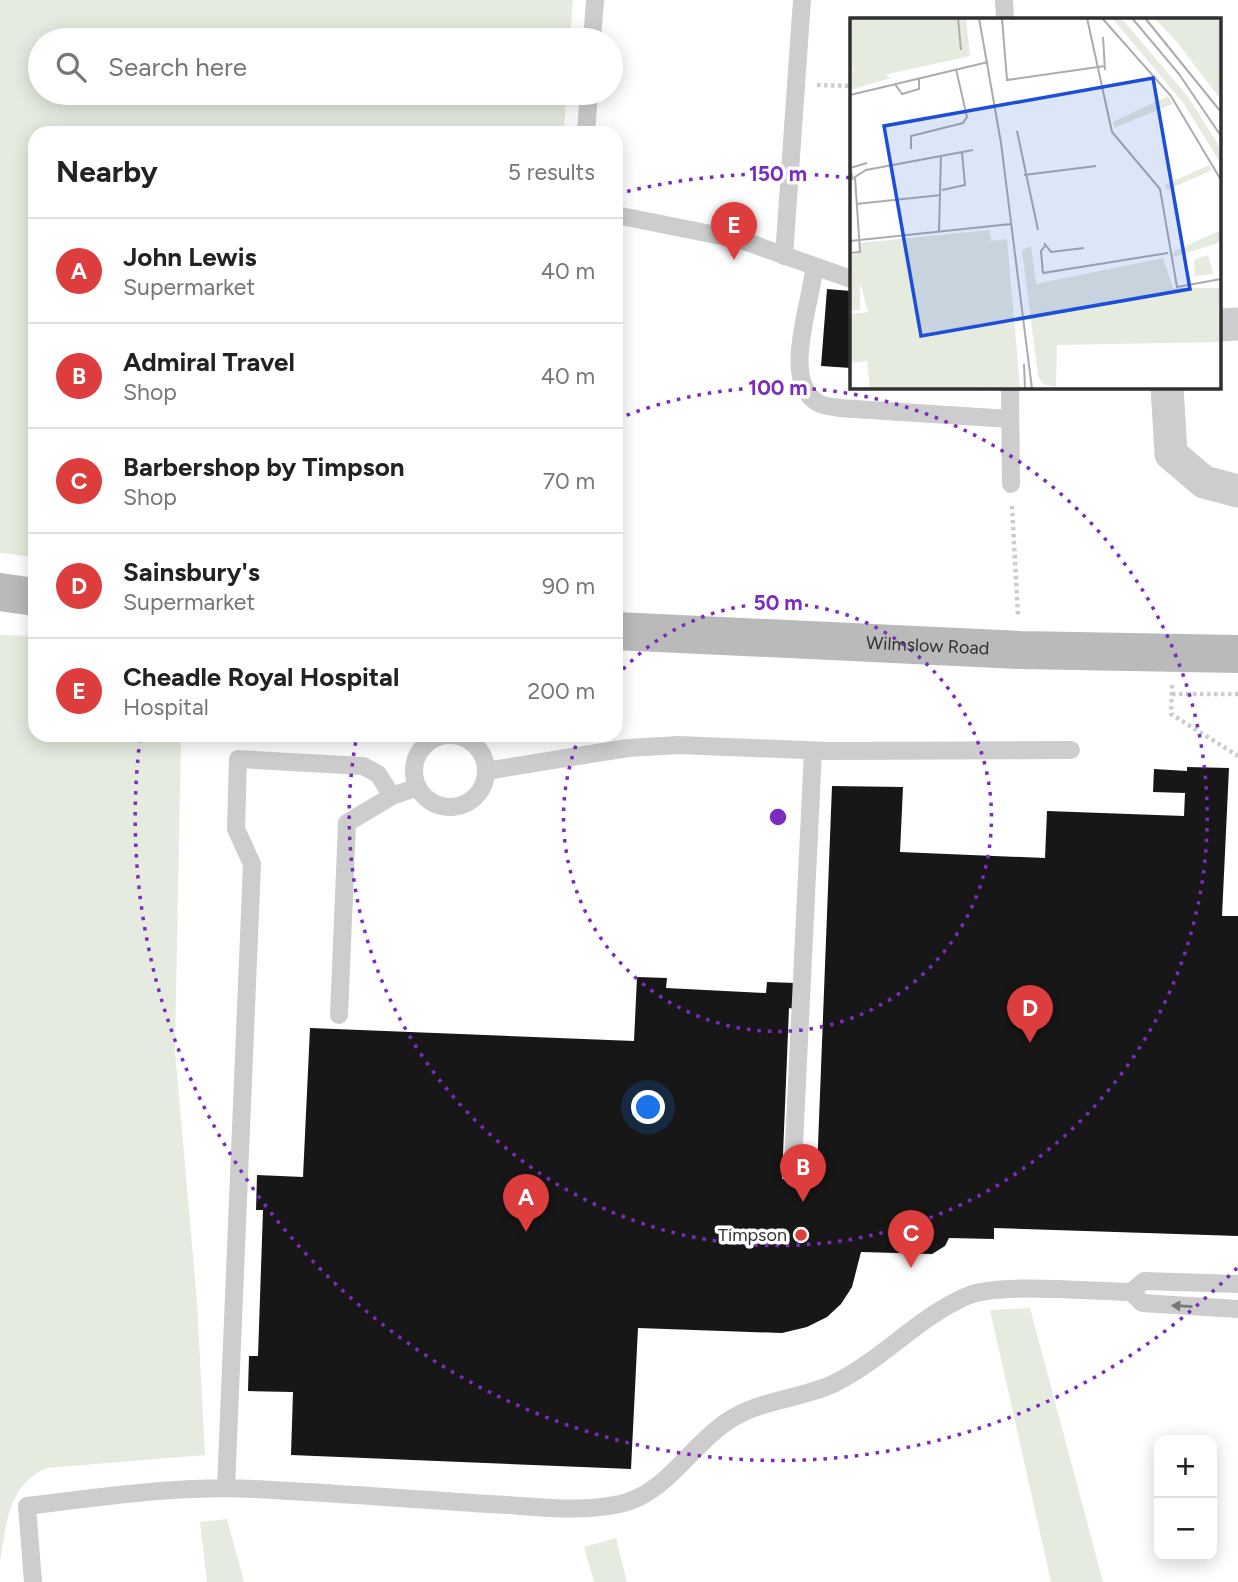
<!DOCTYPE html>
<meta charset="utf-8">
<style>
body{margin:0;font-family:Figtree,sans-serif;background:#f6f6f6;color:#222}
.controls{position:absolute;right:21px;bottom:21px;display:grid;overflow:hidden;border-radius:14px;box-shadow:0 4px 18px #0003}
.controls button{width:63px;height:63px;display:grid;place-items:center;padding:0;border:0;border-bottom:2px solid #e0e0e0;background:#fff;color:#222;font:35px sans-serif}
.you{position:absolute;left:649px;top:1108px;width:24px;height:24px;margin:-18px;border:5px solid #fff;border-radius:50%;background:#1a73e8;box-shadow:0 0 0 10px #1a73e833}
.badge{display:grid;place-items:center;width:46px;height:46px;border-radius:50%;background:#dd3d3c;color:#fff;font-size:23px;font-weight:700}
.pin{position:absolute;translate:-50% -58px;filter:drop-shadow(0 2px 4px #0008)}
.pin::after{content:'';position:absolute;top:37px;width:24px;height:21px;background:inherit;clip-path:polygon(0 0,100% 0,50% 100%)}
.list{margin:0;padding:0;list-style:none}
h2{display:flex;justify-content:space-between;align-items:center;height:91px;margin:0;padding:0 28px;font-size:30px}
h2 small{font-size:23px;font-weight:400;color:#767676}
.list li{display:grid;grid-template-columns:46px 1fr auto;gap:21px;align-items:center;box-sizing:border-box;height:105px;padding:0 28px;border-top:2px solid #e0e0e0}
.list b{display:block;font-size:26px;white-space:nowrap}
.list p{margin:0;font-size:23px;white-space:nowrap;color:#767676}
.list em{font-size:23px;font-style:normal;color:#767676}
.icon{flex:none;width:38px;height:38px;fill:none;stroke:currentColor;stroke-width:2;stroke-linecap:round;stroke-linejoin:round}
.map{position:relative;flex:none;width:1238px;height:1582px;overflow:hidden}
.search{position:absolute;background:#fff;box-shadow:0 4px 18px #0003;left:28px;top:28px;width:595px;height:77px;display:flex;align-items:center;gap:18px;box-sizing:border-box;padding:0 24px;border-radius:38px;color:#767676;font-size:26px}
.panel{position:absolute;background:#fff;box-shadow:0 4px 18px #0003;left:28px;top:126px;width:595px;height:616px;border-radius:21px}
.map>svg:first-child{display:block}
</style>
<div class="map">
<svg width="1238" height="1582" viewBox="0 0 1238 1582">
<rect width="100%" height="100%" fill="#fff"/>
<path fill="#e5ecdf" d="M0 0H573L570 40H40V93H566L564 133H35V557L0 553Z
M0 635 35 636V735H181L175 1051 197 1302 205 1455 47 1468C8 1484 6 1526 0 1562Z
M1030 1308 1103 1582H1051L990 1310Z
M227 1519 244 1582H207L200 1522Z
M616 1538 627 1582H594L584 1547Z"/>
<path fill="#171717" d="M827 289 851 291V368L821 366Z
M1187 767 1229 768 1222 916H1238V1236L994 1228V1239L949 1238 945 1246 932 1254 861 1252 852 1287 841 1304 827 1317 807 1327 782 1333 638 1328 631 1469 291 1455 293 1392 248 1391 249 1356H258L263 1210H256L257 1175 303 1177 310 1028 634 1041 637 977 667 978 666 988 766 993 767 982 796 983 795 1009 789 1008 782 1179 809 1181 817 1171 832 786 903 787 900 852 1045 858 1047 811 1184 816 1185 793 1153 792 1154 769 1187 771Z"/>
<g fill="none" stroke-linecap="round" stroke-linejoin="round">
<path stroke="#cdcdcd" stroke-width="4.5" stroke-dasharray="3.5 3.5" stroke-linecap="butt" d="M817 85 851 86
M1012 506 1018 616
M1172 685 1171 714 1238 756
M1172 694H1238"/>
<path stroke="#cdcdcd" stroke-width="18" d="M1004 0 1005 19
M592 40 595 0
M586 133 589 93
M616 215 741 240 851 279
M784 256 802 0
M814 268C812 302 780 381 818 403 823 406 833 407 839 408L1010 419
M1010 387 1011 484
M414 771a36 36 0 1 1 72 0a36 36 0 1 1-72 0Z
M486 771 628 748 678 745 829 751 1071 750
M339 1015 347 823 392 796 418 787
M793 1165 813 751
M1131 1292 1142 1303 1238 1309
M226 1488 252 864 236 829 238 759 363 766 378 774 392 796
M33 1582 27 1506C102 1497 179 1485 255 1489 334 1493 412 1499 490 1504 532 1506 578 1513 620 1504 664 1495 689 1448 725 1423 759 1399 799 1400 835 1383 882 1360 918 1317 967 1296 998 1282 1093 1292 1131 1292L1144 1281 1238 1284"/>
<path stroke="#cdcdcd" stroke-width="33" d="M1219 325 1238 324
M1167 387 1171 454 1204 482 1238 491"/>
<g stroke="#bababa" stroke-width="38">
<path d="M0 592 35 597"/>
<path id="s1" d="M616 631 1021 650 1238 654"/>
</g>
</g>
<defs><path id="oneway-solid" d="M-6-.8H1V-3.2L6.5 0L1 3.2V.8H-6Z" transform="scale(1.75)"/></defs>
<use fill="#777" href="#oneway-solid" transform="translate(1182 1306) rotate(-177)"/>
<g fill="none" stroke="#7b2cbf" stroke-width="3.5" stroke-dasharray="3.5 7">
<path d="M616 677A214 214 0 1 1 580 735"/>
<path d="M617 419A429 429 0 1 1 357 735"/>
<path d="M1237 1268A643 643 0 0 1 140 739M617 194A643 643 0 0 1 851 178"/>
</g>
<circle fill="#dd3d3c" stroke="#fff" stroke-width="2.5" cx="801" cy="1235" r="7"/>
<g text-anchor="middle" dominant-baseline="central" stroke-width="7" stroke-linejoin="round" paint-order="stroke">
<g font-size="18" fill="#303030" stroke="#fff">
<text stroke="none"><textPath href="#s1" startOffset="312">Wilmslow Road</textPath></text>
</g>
<g font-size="18" fill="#303030" stroke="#fff" text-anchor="end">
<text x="787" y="1235">Timpson</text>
</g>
</g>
<g transform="translate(850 18)">
<rect width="371" height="371" fill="#fff"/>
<path d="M0 0H116L120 38 34 57 41 60 0 72V52L7 53 0 50ZM262 0 274 3 339 80 371 131V146L334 86ZM304 0H371V82L327 24ZM318 78 323 86 264 110 263 104ZM359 147 362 152 317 172 315 167ZM140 212 141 223 157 221 170 369 20 371 17 343 0 345V296L18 294 10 264V292L0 293V237L8 236 10 225ZM371 212V224L324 239 323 234ZM181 228 186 266 313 240 323 270H371V324L207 327 206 369 193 366 188 358 172 232ZM358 237 363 256 345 258 344 242Z" fill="#e5ecdf"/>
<path fill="none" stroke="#acacac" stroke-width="2" d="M108 0 111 32M129 0 151 125 182 371M152 0 157 62 255 48M237 0 262 114 310 171 327 269 371 261M252 0 321 78 371 162M282 0 329 56 371 118M295 0 371 94M253 19 255 52M45 66 52 76 69 71V60M0 77 138 44M167 113 188 212M61 131V118L113 105 117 99 106 51M174 157 246 148M3 162 0 150 17 145M92 172 115 167 112 134M6 186 91 177M89 213 91 138M0 223 161 206M194 225 201 234 234 230M195 228 191 233 193 255 318 235M0 235 10 234 5 159 16 152 123 132M174 346 175 371"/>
<path fill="#1d4ed8" fill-opacity="0.15" stroke="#1d4ed8" stroke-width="3.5" d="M303 60 340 271 71 318 34 108Z"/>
<rect width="371" height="371" fill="none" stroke="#303030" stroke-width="3.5"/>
</g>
<circle cx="778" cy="817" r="10" fill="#7b2cbf" stroke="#fff" stroke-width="3.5"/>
<g font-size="21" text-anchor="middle" font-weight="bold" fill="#7b2cbf" stroke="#fff" stroke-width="7" stroke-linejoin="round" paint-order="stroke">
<text x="778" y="181">150 m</text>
<text x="778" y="395">100 m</text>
<text x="778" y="610">50 m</text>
</g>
</svg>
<div class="controls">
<button>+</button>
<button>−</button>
</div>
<div class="you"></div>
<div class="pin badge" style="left:526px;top:1232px">A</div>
<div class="pin badge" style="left:803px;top:1202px">B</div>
<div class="pin badge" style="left:911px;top:1268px">C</div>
<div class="pin badge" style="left:1030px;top:1043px">D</div>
<div class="pin badge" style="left:734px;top:260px">E</div>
<div class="search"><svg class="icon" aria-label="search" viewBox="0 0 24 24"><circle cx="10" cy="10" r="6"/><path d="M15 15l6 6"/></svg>Search here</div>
<section class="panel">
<h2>Nearby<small>5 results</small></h2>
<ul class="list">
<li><span class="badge">A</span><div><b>John Lewis</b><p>Supermarket</p></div><em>40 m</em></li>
<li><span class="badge">B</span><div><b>Admiral Travel</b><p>Shop</p></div><em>40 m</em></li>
<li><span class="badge">C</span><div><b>Barbershop by Timpson</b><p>Shop</p></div><em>70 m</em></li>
<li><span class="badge">D</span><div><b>Sainsbury's</b><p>Supermarket</p></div><em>90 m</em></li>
<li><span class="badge">E</span><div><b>Cheadle Royal Hospital</b><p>Hospital</p></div><em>200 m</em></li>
</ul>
</section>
</div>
